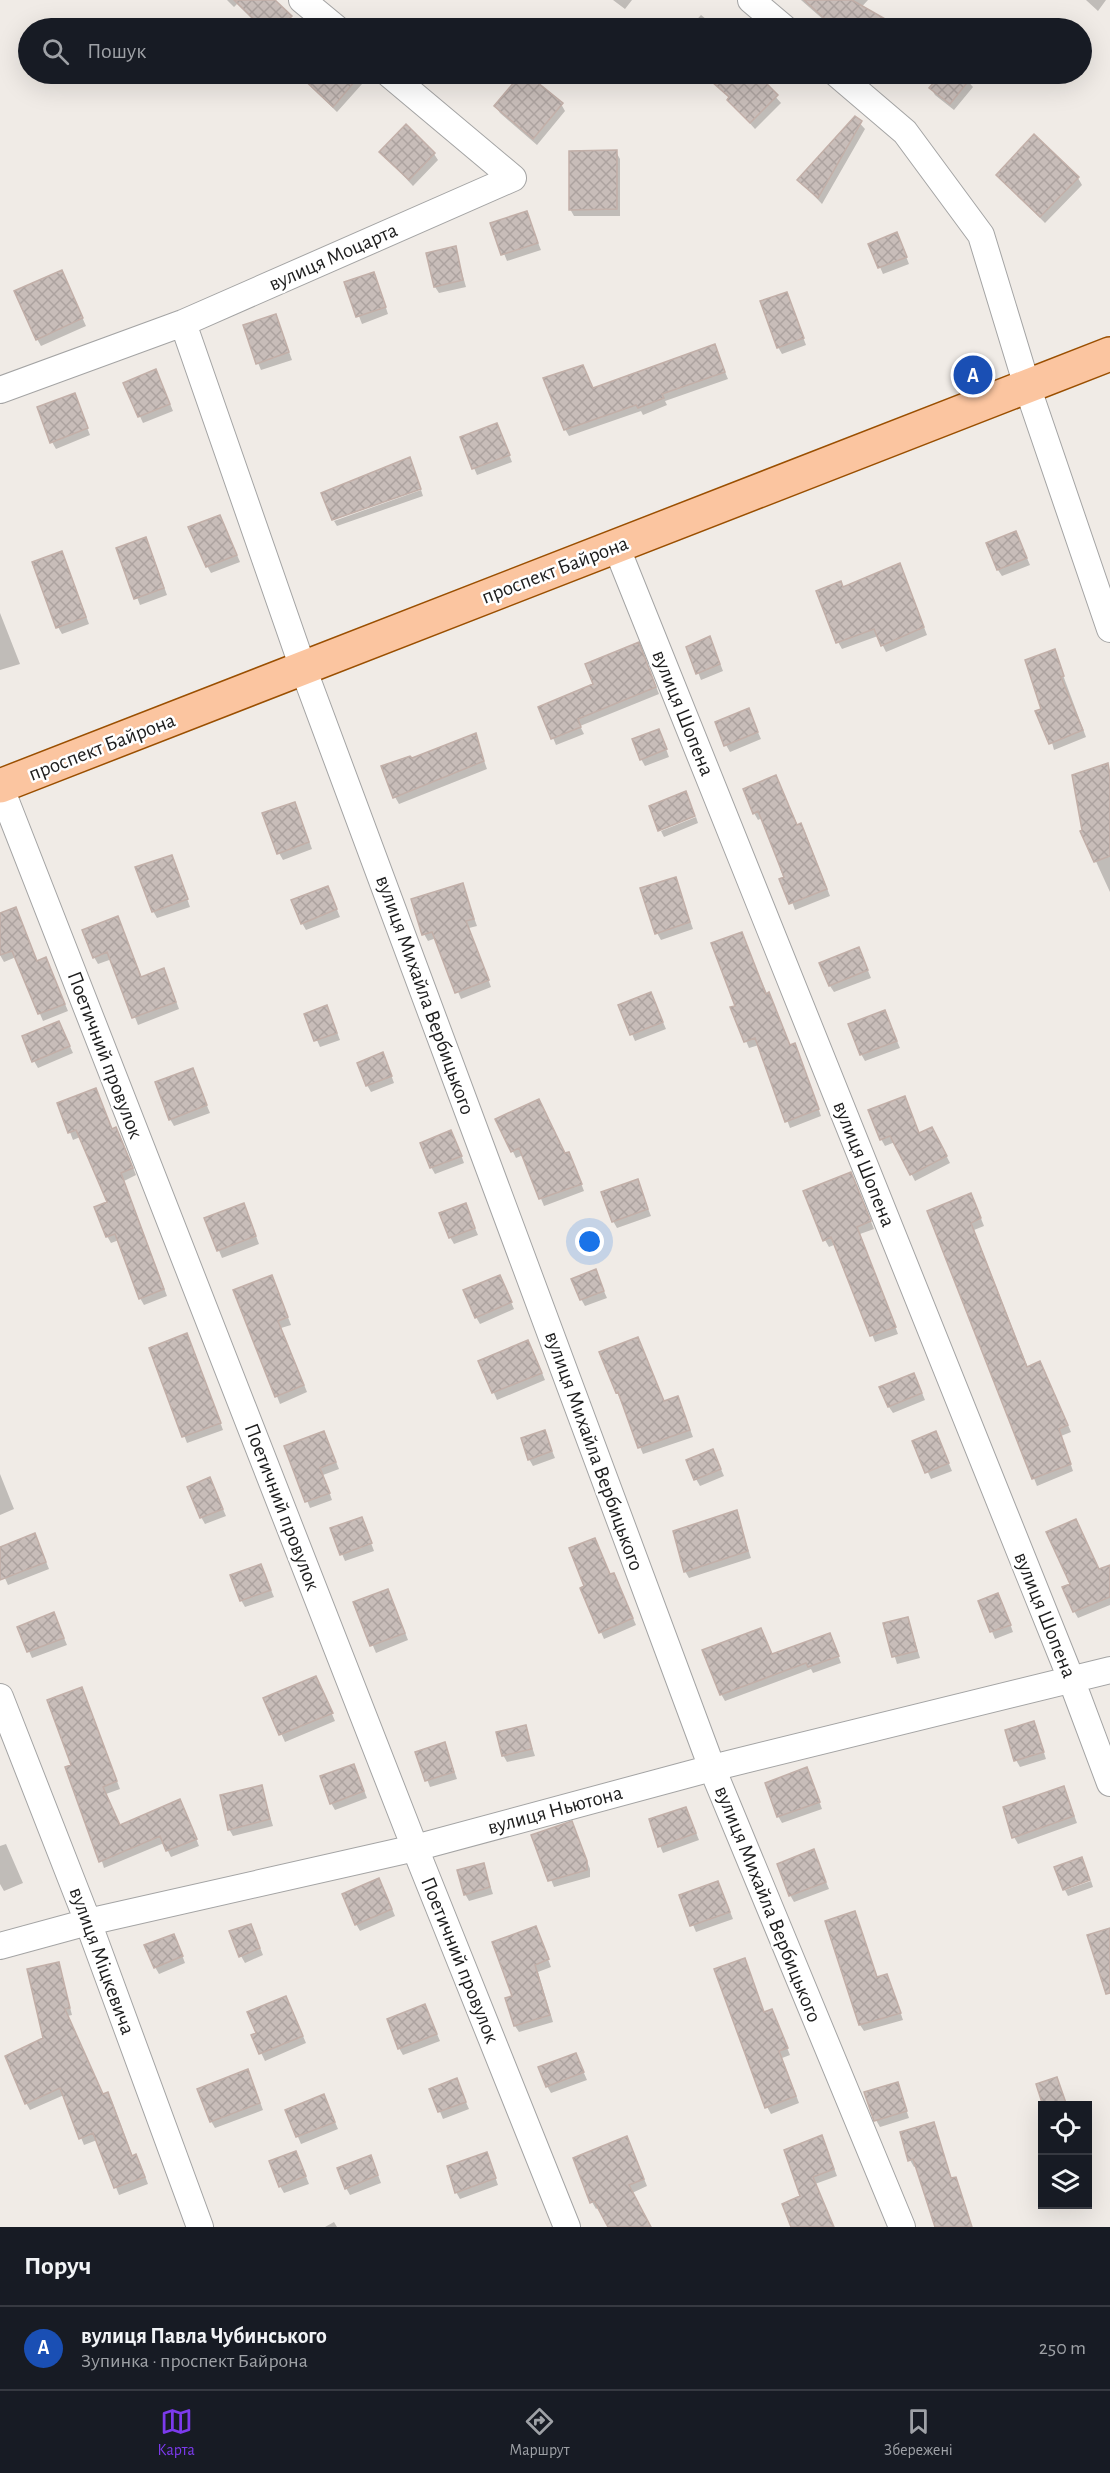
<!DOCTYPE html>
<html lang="uk">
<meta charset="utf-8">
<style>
body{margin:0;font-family:"Alegreya Sans",sans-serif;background:#242831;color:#f1f3f6}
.controls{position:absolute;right:18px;bottom:18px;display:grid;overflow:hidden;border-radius:0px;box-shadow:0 6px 24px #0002}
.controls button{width:54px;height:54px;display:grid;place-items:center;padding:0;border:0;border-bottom:2px solid #363941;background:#171b24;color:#f1f3f6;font:30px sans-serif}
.you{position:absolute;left:590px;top:1242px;width:21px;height:21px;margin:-15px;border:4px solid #fff;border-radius:50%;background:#1a73e8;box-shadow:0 0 0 9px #1a73e833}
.badge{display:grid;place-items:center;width:39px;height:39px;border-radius:50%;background:#7c3aed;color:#fff;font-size:20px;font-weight:700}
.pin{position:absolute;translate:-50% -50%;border:3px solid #fff;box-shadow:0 2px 6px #0006}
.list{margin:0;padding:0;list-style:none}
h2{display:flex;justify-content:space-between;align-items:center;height:78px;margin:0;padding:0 24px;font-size:26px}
h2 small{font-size:20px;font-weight:400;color:#9ea1a6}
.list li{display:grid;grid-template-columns:39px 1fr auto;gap:18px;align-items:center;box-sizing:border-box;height:84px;padding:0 24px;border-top:2px solid #363941}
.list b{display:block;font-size:22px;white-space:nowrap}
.list p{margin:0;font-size:20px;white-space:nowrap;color:#9ea1a6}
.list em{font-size:20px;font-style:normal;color:#9ea1a6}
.icon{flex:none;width:33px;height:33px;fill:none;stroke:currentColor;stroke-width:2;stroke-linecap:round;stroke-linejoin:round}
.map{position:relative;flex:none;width:1110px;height:2227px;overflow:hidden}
.search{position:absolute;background:#171b24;box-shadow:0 6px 24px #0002;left:18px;right:18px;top:18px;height:66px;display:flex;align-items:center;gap:15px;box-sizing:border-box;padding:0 21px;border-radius:33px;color:#9ea1a6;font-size:22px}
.sheet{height:162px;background:#171b24}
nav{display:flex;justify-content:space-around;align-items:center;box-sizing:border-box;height:84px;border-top:2px solid #363941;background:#171b24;font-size:16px;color:#9ea1a6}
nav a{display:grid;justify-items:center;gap:3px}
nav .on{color:#7c3aed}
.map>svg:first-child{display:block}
</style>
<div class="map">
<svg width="1110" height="2227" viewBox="0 0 1110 2227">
<defs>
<pattern id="building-cross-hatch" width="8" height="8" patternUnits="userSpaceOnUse" patternTransform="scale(1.5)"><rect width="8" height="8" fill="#c8bdb9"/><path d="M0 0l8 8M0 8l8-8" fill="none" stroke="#aca29f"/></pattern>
</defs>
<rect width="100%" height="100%" fill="#f0ebe6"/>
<path fill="#0003" d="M227 0H272L295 24 290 28H261L237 4 234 7Z
M613 0H632L625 9Z
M801 0H868L842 28H833Z
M1086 0H1106L1098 11Z
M701 15 717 28H689Z
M312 74H354L362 84 337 112 311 87 307 80Z
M523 74 561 104 565 111 537 145 500 113 496 107Z
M755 74 781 103 755 129 729 100Z
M876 74H898L892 83Z
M942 74H961L973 87 954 110 935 95 931 88Z
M855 118 865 129 822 204 799 180Z
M381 152 434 154 438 160 413 186Z
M616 152 620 159V216H574L570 209Z
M998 175 1078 178 1082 185 1045 223Z
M526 213 541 250 507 261 492 224Z
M900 241 909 264 883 274 870 244Z
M455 248 466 287 439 293 435 287Z
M65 279 86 326 41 346 37 339Z
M377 281 388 314 362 324 346 283Z
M786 293 806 345 782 354 778 347Z
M276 316 292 360 261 370 258 363Z
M714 346 728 379 665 401 667 405 643 415 641 411 569 436 565 429 583 366 593 389Z
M159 378 173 411 143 423 125 384Z
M74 395 90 435 56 449 52 442Z
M500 432 512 462 477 475 474 468Z
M421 490 423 496 337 526 334 521Z
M224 524 240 562 211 573 207 566Z
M1016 533 1030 565 1002 576 998 570Z
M149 545 167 595 140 605 118 549Z
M65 560 89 624 62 634 58 627Z
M903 572 927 635 886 652 878 636 842 649 838 642Z
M0 613 20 664 0 670Z
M710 638 723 671 701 680 688 647Z
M642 651 659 694 580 726 584 734 556 745 540 707 595 685Z
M1054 651 1086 737 1054 750 1043 709Z
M748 710 761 739 730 752 726 745Z
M475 735 487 769 399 804 395 797 411 760Z
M662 738 669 757 645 766 641 759Z
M1107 765 1110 770V892L1082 831Z
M779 783 798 826 801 825 805 832 830 896 795 910 762 818 758 820 754 813Z
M298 810 312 849 283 860 279 853Z
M696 817 698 823 664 837 661 831Z
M175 864 190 907 157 918 153 911Z
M675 878 693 929 661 940 657 933Z
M462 885 477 926 469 928 491 987 461 999 436 938 428 941 424 934Z
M331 895 340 917 306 930 302 923Z
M0 915 37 962 49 966 68 1011 43 1021 16 957 4 962 0 955Z
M121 925 142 978 167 977 179 1009 138 1025 112 959 98 964 94 957Z
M741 934 790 1046 794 1045 798 1052 821 1116 790 1128 759 1045 749 1048 732 1008 737 1006Z
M862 956 871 978 834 992 830 986Z
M651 994 666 1029 635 1041 632 1034Z
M885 1012 900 1048 865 1061 861 1054Z
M330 1014 340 1040 320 1047 306 1015Z
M59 1023 73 1053 38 1068 34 1061Z
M386 1061 394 1083 371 1092 367 1085Z
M192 1070 210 1113 174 1126 170 1119Z
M905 1098 920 1135 936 1136 950 1163 915 1181 895 1142 885 1146 881 1139Z
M59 1104 112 1130 116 1129 120 1135 136 1175 124 1181 167 1296 144 1305 140 1298 119 1240 111 1243 107 1236 109 1203 80 1137 73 1140Z
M497 1119 572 1160 584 1191 544 1206 523 1155 516 1158Z
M455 1139 464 1163 435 1174 431 1167Z
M854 1180 874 1229 860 1234 898 1334 875 1342 836 1244 829 1247 825 1240Z
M639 1186 651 1216 617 1228 613 1221Z
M974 1201 984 1226 974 1230 1028 1368 1044 1370 1071 1432 1061 1436 1073 1471 1037 1486 929 1212Z
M465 1205 478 1235 454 1244 450 1237Z
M247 1212 259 1244 222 1258 206 1219Z
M595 1271 607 1298 585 1306 581 1299Z
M272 1277 291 1325 281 1328 307 1392 280 1404 235 1291Z
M503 1283 514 1309 480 1324 476 1317Z
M638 1339 664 1403 678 1398 693 1437 643 1454 617 1392Z
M190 1342 223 1430 187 1443 151 1349Z
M532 1349 545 1380 497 1400 480 1362Z
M917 1381 925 1400 893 1413 889 1407Z
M544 1431 555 1458 533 1466 529 1459Z
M936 1433 952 1471 931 1479 914 1442Z
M327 1440 339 1469 323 1475 332 1500 310 1508 286 1447Z
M716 1458 724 1476 700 1486 696 1479Z
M0 1474 14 1509 0 1515Z
M213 1486 226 1516 205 1524 201 1517Z
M736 1512 751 1558 689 1578 685 1571Z
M362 1519 374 1551 345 1561 342 1554Z
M35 1535 49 1569 8 1585 0 1567V1549Z
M261 1566 274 1597 245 1607 241 1600Z
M1110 1566V1605L1078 1618 1074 1611 1099 1570Z
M610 1576 617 1581 636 1625 604 1639 582 1588Z
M391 1597 408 1640 376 1653 355 1603Z
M980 1602H1002L1013 1632 995 1639Z
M54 1614 67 1645 32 1658 19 1628Z
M908 1619 920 1658 897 1664 885 1624Z
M761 1629 772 1655 830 1634 841 1663 813 1673 811 1669 725 1701 721 1694Z
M319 1684 335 1721 285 1742 265 1698Z
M82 1689 120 1789 106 1794 120 1826 184 1808 199 1846 171 1857 164 1843 104 1868 73 1766Z
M1034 1723 1046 1759 1020 1767 1016 1760Z
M525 1726 535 1756 507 1762 503 1755Z
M445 1744 457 1779 430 1787 417 1753Z
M807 1769 822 1809 782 1823 778 1816Z
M357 1772 367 1798 335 1810 331 1803Z
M261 1787 273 1826 233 1836 229 1829Z
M1064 1788 1077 1823 1018 1844 1014 1837Z
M686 1808 699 1840 663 1853 660 1846Z
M572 1823 590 1869V1877L554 1887 533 1836Z
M6 1844 23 1883 4 1891 0 1884V1846Z
M813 1851 829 1889 794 1902 790 1895Z
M483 1864 493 1894 469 1901 465 1894Z
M1091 1881 1093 1887 1068 1896 1065 1890Z
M718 1882 733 1919 696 1932 681 1896Z
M383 1887 395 1916 360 1931 356 1924Z
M854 1913 878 1979 890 1983 903 2020 864 2031 860 2025Z
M536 1928 551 1967 538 1972 553 2022 519 2032 515 2026 513 1997Z
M254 1933 263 1955 245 1963 241 1956Z
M177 1942 185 1963 159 1974 155 1967Z
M58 1963 72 2015 67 2016 103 2096 108 2094 112 2101 133 2157 136 2156 140 2163 148 2184 119 2195 97 2140 84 2145 64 2095 30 2110 26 2103 45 2039Z
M289 2004 306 2043 265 2061 253 2036Z
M425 2006 440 2041 403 2055 399 2048Z
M764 2013 775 2018 790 2055 782 2058 799 2103 771 2114 767 2107Z
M576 2055 587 2080 551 2093 547 2086Z
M251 2078 263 2110 215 2128 211 2121Z
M456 2080 469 2109 443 2119 431 2090Z
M897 2084 909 2118 880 2127 876 2120Z
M327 2103 338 2129 301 2144 287 2111Z
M933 2124 952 2180 955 2179 959 2186 972 2227H936L917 2166 914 2167 910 2160Z
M630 2144 647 2186 632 2193 650 2227H610L599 2207 596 2209 592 2202Z
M825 2144 837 2176 815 2184 833 2227H793L802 2197Z
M487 2154 498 2185 460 2199 456 2192Z
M299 2159 309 2184 284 2193 280 2186Z
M374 2164 381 2183 350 2195 346 2188Z
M334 2222 337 2227H325Z"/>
<path fill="url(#building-cross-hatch)" stroke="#c2afa8" stroke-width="1.5" d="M234 0H275L292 16 280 28H263Z
M804 0H852L901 28H835Z
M298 74H361L333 107Z
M521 74H527L563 103 533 139 494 106Z
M703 74H757L778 95 750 123 727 100 729 97Z
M941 74H974L950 104 929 88Z
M855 116 862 121 818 198 797 180Z
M406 124 435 153 409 180 379 152Z
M1034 134 1079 177 1040 217 996 175Z
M617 150V209L569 210V151Z
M527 211 538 243 501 255 490 223Z
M897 232 907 257 878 268 868 244Z
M456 246 463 280 434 287 426 253Z
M62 270 83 318 36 340 14 291Z
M374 272 386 307 356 317 344 282Z
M787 292 804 338 777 348 760 301Z
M276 314 289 352 256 364 243 325Z
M715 344 725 372 662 394 664 398 638 408 636 405 564 430 543 378 583 365 593 388Z
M156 369 170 404 138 417 123 383Z
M75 393 88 428 50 443 37 407Z
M497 423 510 455 472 469 460 437Z
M410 457 421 489 332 520 321 493Z
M220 515 237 555 206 567 188 527Z
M1016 531 1027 558 997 570 986 543Z
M146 537 164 588 134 599 116 548Z
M62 551 86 617 56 628 32 562Z
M900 563 924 627 881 646 874 629 836 643 816 591 841 581 843 587Z
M710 636 720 664 696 674 686 647Z
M639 642 656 687 578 719 581 727 551 739 538 707 593 684 585 664Z
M1055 649 1064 676 1061 677 1083 730 1049 744 1035 711 1041 709 1025 660Z
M749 708 758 732 724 746 715 722Z
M659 729 667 749 640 760 632 739Z
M476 733 484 761 393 798 381 766 410 756 412 758Z
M1108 763 1110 776V856L1094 862 1080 831 1082 830 1072 775Z
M776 775 797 825 801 823 827 889 789 904 779 879 784 877 758 811 753 814 743 789Z
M686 791 695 816 658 831 649 806Z
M295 802 309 842 277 854 262 813Z
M172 855 188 899 152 912 135 867Z
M676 877 690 922 655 934 640 888Z
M463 883 474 919 466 921 489 980 455 993 432 932 422 935 411 899Z
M328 886 337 909 301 924 291 900Z
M16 907 37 961 46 957 65 1004 38 1014 12 951 0 955V913Z
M118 916 141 977 164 968 176 1002 132 1018 107 952 93 958 82 930Z
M742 932 766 994 769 992 790 1045 795 1043 819 1109 785 1122 755 1038 744 1042 730 1007 735 1006 711 943Z
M859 947 868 970 829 986 819 963Z
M651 992 663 1022 630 1035 618 1005Z
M327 1005 337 1033 314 1041 304 1014Z
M885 1010 897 1041 860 1055 848 1024Z
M59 1021 70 1046 32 1062 22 1036Z
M383 1052 392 1076 366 1086 357 1063Z
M193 1068 207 1105 169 1120 155 1082Z
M96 1088 112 1129 116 1127 133 1168 121 1173 164 1289 139 1299 115 1234 106 1237 94 1207 107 1202 76 1130 68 1133 57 1103Z
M905 1096 919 1133 932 1127 947 1156 910 1175 890 1136 880 1140 868 1110Z
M539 1099 565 1153 569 1152 582 1184 539 1199 519 1148 511 1152 495 1119Z
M451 1130 462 1156 430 1168 420 1143Z
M851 1172 871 1221 857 1227 896 1327 870 1336 831 1237 823 1241 803 1191Z
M638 1179 648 1209 612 1222 601 1192Z
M971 1193 981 1218 971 1223 1027 1367 1040 1361 1068 1425 1059 1429 1071 1464 1032 1479 927 1211Z
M244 1203 256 1236 217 1251 204 1218Z
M466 1203 475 1228 449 1238 439 1213Z
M596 1269 604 1291 580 1300 571 1279Z
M272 1275 288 1317 278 1321 304 1385 275 1397 233 1290Z
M500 1275 512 1302 475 1318 463 1290Z
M187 1333 221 1423 182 1437 149 1348Z
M638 1337 664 1401 678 1396 690 1430 638 1448 618 1392 616 1393 599 1352Z
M528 1340 542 1373 492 1393 478 1361Z
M914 1373 922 1393 888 1407 879 1387Z
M545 1430 552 1451 528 1460 521 1438Z
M324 1431 336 1462 320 1468 330 1493 305 1502 284 1446Z
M936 1431 949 1463 925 1473 912 1441Z
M713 1449 721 1469 694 1480 686 1460Z
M210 1477 223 1509 200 1518 187 1487Z
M737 1510 748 1551 684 1572 673 1531Z
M362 1517 372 1543 340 1555 330 1528Z
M1076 1519 1099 1569 1110 1565V1597L1073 1612 1062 1587 1070 1584 1046 1532Z
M35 1533 46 1562 0 1580V1547Z
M595 1538 610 1574 614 1573 633 1618 599 1633 580 1588 584 1586 569 1548Z
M261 1564 271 1590 240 1601 230 1575Z
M388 1589 405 1633 370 1646 353 1602Z
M998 1593 1011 1625 990 1632 978 1601Z
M54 1612 64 1638 27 1652 17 1627Z
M908 1617 917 1651 892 1657 883 1623Z
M761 1628 772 1654 830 1633 839 1656 808 1667 806 1663 720 1695 702 1650Z
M316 1676 333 1713 279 1735 263 1698Z
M82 1687 117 1781 103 1787 120 1825 180 1799 197 1839 166 1851 160 1836 99 1862 65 1767 71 1765 47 1700Z
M1034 1721 1044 1752 1014 1761 1005 1730Z
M526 1725 532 1749 502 1756 496 1732Z
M445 1742 454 1772 425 1781 415 1752Z
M354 1764 364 1791 330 1804 320 1776Z
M807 1767 820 1802 777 1817 765 1783Z
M262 1785 270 1819 228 1830 220 1795Z
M1064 1786 1074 1816 1012 1838 1003 1807Z
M686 1807 696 1833 658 1847 649 1819Z
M572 1821 587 1861V1870L548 1881 531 1835Z
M814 1849 826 1882 789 1896 777 1864Z
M1082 1857 1090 1880 1063 1890 1054 1867Z
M484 1863 490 1887 464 1895 457 1870Z
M379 1878 392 1909 355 1925 342 1894Z
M718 1881 730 1912 690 1926 679 1895Z
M855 1911 877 1977 887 1974 901 2013 859 2025 825 1921Z
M251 1924 260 1948 239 1957 229 1931Z
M536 1926 549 1959 535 1965 550 2015 514 2026 505 1998 512 1996 492 1942Z
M1110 1928V1993L1106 1994 1087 1935Z
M174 1934 183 1956 154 1968 144 1945Z
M745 1958 764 2012 772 2009 788 2048 779 2051 796 2096 765 2108 714 1969Z
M59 1962 70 2008 65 2009 103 2094 108 2092 132 2156 136 2154 145 2177 114 2188 93 2133 79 2139 60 2088 25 2104 5 2056 43 2038 27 1969Z
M286 1996 303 2036 259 2054 251 2035 256 2033 247 2012Z
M425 2004 437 2034 398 2049 387 2019Z
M576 2053 584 2072 546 2087 538 2067Z
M248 2069 260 2103 210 2122 197 2089Z
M1057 2077 1067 2106H1043L1036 2084Z
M457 2078 466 2102 438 2112 429 2089Z
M898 2082 907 2111 874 2121 864 2092Z
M324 2094 335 2122 296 2137 285 2110Z
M934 2122 951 2178 956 2177 972 2227H935L913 2159 908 2161 900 2132Z
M822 2135 834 2169 813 2177 834 2227H791L782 2204 800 2196 784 2150Z
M627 2136 644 2179 629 2185 651 2227H608L594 2201 590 2203 573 2158Z
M296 2151 306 2176 279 2187 269 2161Z
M487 2152 496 2178 455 2193 447 2166Z
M371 2155 378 2175 345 2189 337 2168Z"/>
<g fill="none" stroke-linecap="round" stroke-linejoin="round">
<defs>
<path id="street" d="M302 0 336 28
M751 0 784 28
M837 74 905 132 981 235 1027 386 1110 629
M183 323 303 668 712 1768 902 2227
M0 390 183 323 513 178 389 74
M616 546 1071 1679 1110 1783
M0 786 415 1848 567 2227
M0 1697 88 1922 200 2227
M0 1946 88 1922 415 1848 712 1768 1110 1670"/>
<path id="primary" d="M0 786 1110 354"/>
</defs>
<use href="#street" stroke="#a4a4a4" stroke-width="28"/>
<use href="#primary" stroke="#9a4f01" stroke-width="36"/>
<use href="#street" stroke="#fff" stroke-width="26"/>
<use href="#primary" stroke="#fbc5a0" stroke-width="33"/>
</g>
<g text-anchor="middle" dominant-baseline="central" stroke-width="5" stroke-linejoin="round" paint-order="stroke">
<g font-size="21" fill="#202020" stroke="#fff">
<text transform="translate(333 257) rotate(-24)">вулиця Моцарта</text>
<text transform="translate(555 570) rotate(-21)">проспект Байрона</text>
<text transform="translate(683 713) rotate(68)">вулиця Шопена</text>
<text transform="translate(102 747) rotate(-21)">проспект Байрона</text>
<text transform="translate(425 995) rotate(70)">вулиця Михайла Вербицького</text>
<text transform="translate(105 1055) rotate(69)">Поетичний провулок</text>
<text transform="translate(864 1164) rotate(68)">вулиця Шопена</text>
<text transform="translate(594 1451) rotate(70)">вулиця Михайла Вербицького</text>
<text transform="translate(282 1507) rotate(69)">Поетичний провулок</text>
<text transform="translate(1045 1615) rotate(68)">вулиця Шопена</text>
<text transform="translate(555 1810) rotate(-15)">вулиця Ньютона</text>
<text transform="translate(768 1904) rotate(68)">вулиця Михайла Вербицького</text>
<text transform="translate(460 1960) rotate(68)">Поетичний провулок</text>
<text transform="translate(102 1961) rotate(70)">вулиця Міцкевича</text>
</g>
</g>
</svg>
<div class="controls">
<button><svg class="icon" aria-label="locate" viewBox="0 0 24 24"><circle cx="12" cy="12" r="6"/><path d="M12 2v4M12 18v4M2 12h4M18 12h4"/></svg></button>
<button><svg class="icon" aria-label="layers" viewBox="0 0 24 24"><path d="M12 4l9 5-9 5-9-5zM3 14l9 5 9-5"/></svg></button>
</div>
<div class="you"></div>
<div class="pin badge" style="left:973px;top:375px;background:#1a4fb4">A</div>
<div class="search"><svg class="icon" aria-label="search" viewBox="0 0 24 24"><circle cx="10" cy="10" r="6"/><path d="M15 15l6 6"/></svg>Пошук</div>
</div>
<section class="sheet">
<h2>Поруч<small></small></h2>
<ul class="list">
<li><span class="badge" style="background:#1a4fb4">A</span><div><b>вулиця Павла Чубинського</b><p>Зупинка · проспект Байрона</p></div><em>250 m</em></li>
</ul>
</section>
<nav>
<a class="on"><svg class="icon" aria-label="map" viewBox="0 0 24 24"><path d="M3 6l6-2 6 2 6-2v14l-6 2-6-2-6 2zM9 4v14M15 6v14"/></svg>Карта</a>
<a><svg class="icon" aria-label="directions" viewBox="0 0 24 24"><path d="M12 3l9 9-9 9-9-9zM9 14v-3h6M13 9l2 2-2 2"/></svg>Маршрут</a>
<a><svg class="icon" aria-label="saved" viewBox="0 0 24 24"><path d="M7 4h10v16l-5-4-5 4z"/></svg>Збережені</a>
</nav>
